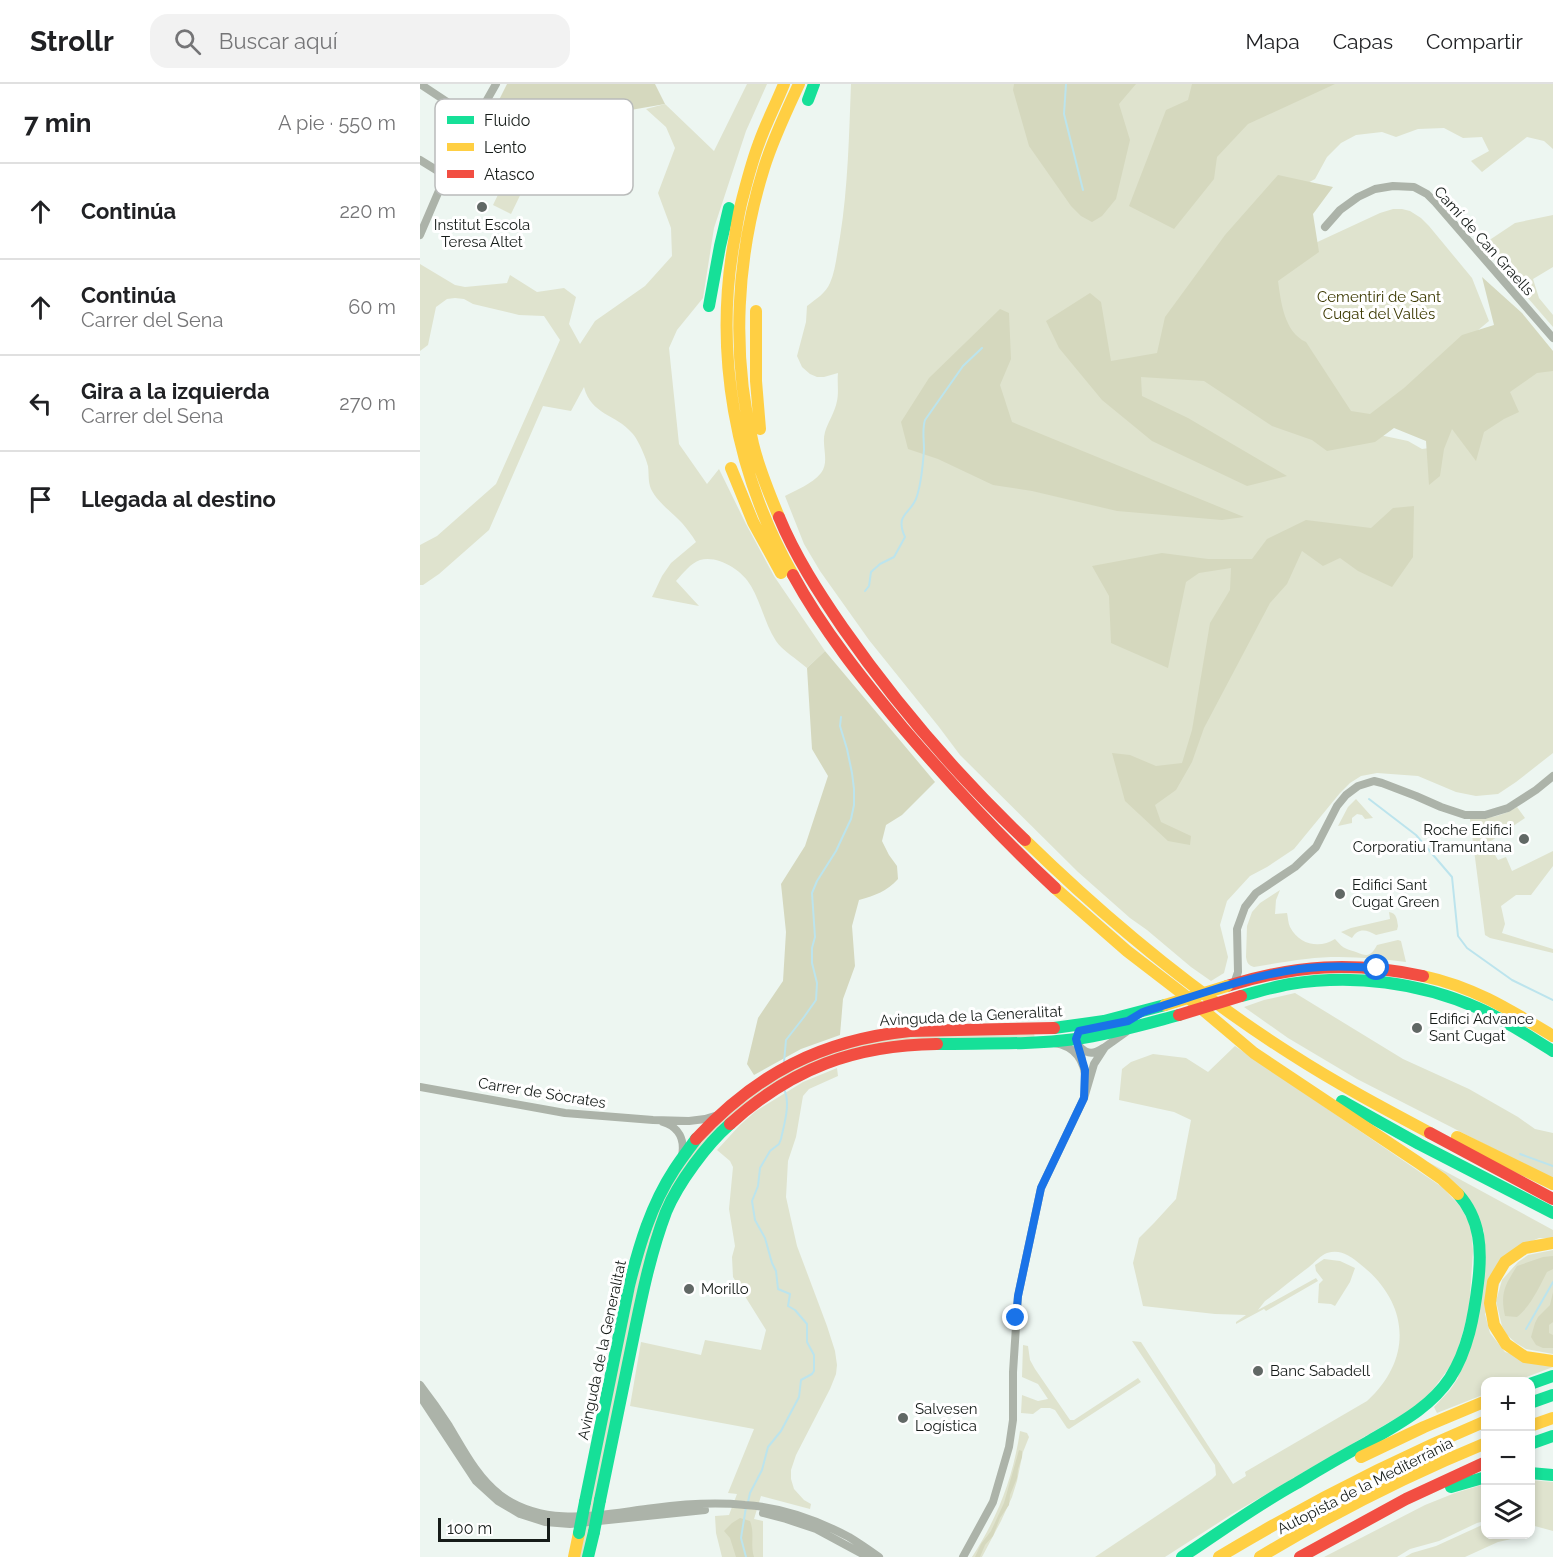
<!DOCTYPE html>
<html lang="es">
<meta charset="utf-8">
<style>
body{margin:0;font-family:Raleway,sans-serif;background:#f2f2f2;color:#202124}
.controls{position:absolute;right:18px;bottom:18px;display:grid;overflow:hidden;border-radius:12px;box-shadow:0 3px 9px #0003}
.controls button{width:54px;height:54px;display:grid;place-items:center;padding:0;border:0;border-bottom:2px solid #e0e0e0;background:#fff;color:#202124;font:30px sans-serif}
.scale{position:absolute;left:18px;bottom:15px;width:112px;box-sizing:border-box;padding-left:6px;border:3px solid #161c19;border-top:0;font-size:16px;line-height:21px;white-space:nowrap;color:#161c19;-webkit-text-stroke:4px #fff;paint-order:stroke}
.stop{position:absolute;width:18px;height:18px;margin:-14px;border:4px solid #1a73e8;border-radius:50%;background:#fff}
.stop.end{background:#1a73e8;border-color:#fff;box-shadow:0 2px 6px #0008}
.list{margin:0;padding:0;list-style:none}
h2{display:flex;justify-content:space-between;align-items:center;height:78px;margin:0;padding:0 24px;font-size:26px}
h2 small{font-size:20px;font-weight:400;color:#757577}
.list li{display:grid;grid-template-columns:39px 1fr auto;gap:18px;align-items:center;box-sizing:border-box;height:96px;padding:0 24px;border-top:2px solid #e0e0e0}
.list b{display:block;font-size:22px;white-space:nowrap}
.list p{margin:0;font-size:20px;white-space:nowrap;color:#757577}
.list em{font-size:20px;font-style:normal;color:#757577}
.icon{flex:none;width:33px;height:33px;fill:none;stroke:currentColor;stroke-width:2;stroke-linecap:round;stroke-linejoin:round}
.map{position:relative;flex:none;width:1133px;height:1473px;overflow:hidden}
header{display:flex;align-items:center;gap:36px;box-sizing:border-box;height:84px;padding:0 30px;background:#fff;border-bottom:2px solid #e0e0e0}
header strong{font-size:28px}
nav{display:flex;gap:33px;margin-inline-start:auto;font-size:21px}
.search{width:420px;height:54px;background:#f2f2f2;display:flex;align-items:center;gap:15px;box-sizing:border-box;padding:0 21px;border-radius:18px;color:#757577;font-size:22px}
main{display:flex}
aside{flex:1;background:#fff}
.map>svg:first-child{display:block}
</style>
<header>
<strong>Strollr</strong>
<div class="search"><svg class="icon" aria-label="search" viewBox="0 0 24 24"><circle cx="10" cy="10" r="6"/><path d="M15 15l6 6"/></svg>Buscar aquí</div>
<nav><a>Mapa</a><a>Capas</a><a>Compartir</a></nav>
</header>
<main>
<aside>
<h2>7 min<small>A pie · 550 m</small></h2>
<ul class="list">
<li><svg class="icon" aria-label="ahead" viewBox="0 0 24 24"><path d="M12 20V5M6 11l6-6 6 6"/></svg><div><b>Continúa</b></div><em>220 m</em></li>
<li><svg class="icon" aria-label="ahead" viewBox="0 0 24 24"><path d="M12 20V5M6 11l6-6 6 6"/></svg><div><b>Continúa</b><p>Carrer del Sena</p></div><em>60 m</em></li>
<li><svg class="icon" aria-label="left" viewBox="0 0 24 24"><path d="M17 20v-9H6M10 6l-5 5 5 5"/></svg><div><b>Gira a la izquierda</b><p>Carrer del Sena</p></div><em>270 m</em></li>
<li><svg class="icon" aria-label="arrive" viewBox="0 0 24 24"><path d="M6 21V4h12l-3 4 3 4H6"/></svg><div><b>Llegada al destino</b></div></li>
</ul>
</aside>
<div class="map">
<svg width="1133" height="1473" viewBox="0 0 1133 1473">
<rect width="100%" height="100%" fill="#edf6f1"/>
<path fill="#dfe3ce" d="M327 0H347L326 47 294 144 283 214 257 246 249 264 259 360 287 400 299 385 326 440 354 492 405 567 387 584C378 576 362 566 356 557 345 540 341 519 331 502 322 486 298 471 280 476 271 479 263 489 256 497L279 522 232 513 242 492 251 479 276 458C272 451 267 445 262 439 252 428 238 419 231 405 228 398 229 390 228 382 226 374 218 355 212 349 196 330 171 331 164 303L151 327 123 322 69 446 19 490 3 501H0V461L17 452 76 400 140 256 124 232 99 231 53 220 44 215 35 214 27 215 16 223 8 261 0 267V180L35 201 45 203 87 199 90 191 117 208 144 204 156 213 149 240 160 260 175 237 225 202 252 172 251 144 238 109 255 64 246 43 226 25 245 20 294 67Z
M431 0H1133V65L1124 57 1107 53 1062 88 1051 77 1069 67 1062 53 1043 54 1024 44 998 45 976 53 962 48 936 51 921 59 907 73 895 95 882 102 783 212 955 350 988 357 1002 365 1017 363 1019 347 1133 274V669L1096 698 1078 710 1056 712 1036 708 998 692 957 689 941 692 930 699 920 709 874 765 847 783 830 792 807 817 800 841 808 873 804 889 791 897 771 883 727 846 710 834 658 788 540 671 519 643 449 556 400 487 384 460 365 412C376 406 392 400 401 389 410 377 401 362 405 348 408 338 415 328 417 317 419 308 417 298 418 289L404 293H397L390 290 382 283 377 272 386 238 387 222C396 215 406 209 410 199 416 185 417 168 420 153 428 103 429 51 431 0Z
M91 84 109 93 91 130 73 121Z
M973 125H982L990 127 1001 134 1009 142 1052 194 1069 237 952 335 931 334 857 228 851 203 878 167 960 129Z
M1133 131V183L1113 195 1119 214 1133 231V243L1062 161 1095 139Z
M936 715 953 734 945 735 942 731 937 730 932 734V739L918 742 928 723Z
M1097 723 1105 734 1068 759 1078 776 1086 773 1092 787 1133 767V782L1111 811H1096L1081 822 1085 840 1082 849 1133 865V869L1070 854 1065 851 1050 735C1067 735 1083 732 1097 723Z
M860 806 856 816 855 830 867 829C868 833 868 839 870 843 879 861 900 865 915 855 924 865 924 864 936 868 948 873 951 872 957 861L978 856 981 857 986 878C953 874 919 871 886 875 869 877 851 880 834 883 828 881 827 879 826 873L827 842 832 828 840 819Z
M969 828C977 829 977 836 978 842L977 846 956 851C946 845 938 844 932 854L921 848 931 844 970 835Z
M875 909 983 975 1049 1005 1098 1033 1115 1045 1133 1049V1095L937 995 868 954 824 923 844 916Z
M614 949 615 955 490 957 349 1003 253 1108 164 1473H158L206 1241 226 1156 243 1114 275 1064 322 1016 374 983 431 961 474 953Z
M815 962 1022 1103 1040 1122 1051 1142 1053 1167 1049 1226 1035 1276 1011 1308 992 1325 812 1430 745 1473H675L792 1395 796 1391 795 1381 712 1257 721 1258 813 1400 826 1392 825 1388 947 1317C994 1274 989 1218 940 1180 930 1172 921 1165 907 1169 901 1171 894 1179 889 1183 874 1194 860 1206 845 1217L838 1226 896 1194 898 1197 846 1227 844 1225 816 1240V1238L826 1231 795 1230 723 1222 713 1179 719 1154 734 1139 756 1115 771 1036 754 1028 699 1016 702 985 711 978 733 970 766 974 788 988Z
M417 984 418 992 389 1005 383 1012 376 1053 368 1077 366 1113 370 1131 377 1162 407 1242 415 1267 417 1281 416 1290 410 1305 376 1371 371 1386V1395L374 1405 384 1416 391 1420 390 1425 341 1412 334 1435 343 1437V1473H302L296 1449 295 1432 309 1431 317 1410 308 1409 334 1345 210 1322 221 1258 281 1271 285 1256 341 1266 346 1246 313 1193 312 1173 315 1162 309 1125 313 1083 310 1077 297 1066 320 1041 336 1027 383 998Z
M1008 1078 1133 1146V1154H1119L1096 1164 1065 1230 1070 1249 1085 1268 1133 1283 1096 1297 1066 1298 1065 1310 1017 1329 1014 1323 1030 1306 1038 1294 1064 1147Z
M1133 1166V1270L1106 1265 1096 1259 1087 1251 1082 1242 1076 1217 1082 1196 1098 1178 1108 1171Z
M904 1175 920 1177 935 1184 930 1198 915 1222 911 1220 898 1219 899 1200 903 1196 896 1187 895 1181Z
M603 1261 608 1262 610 1276 615 1285 650 1336H654L718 1294 721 1298 649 1345 647 1344 635 1326 630 1324H621L613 1330 601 1329 602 1311 618 1317 628 1315 618 1300 602 1293Z
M600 1347 607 1349 609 1353 603 1368 597 1397 592 1413 581 1437 562 1473H552C578 1433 593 1394 600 1347Z
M1110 1396 1133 1398V1447L1111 1441Z
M1065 1400V1437L1057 1439 1019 1457 990 1465 977 1473H904L1005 1421 1035 1409Z
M1062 1441H1065L1066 1450 1109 1451 1078 1458 1045 1473H985L992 1469 1016 1462Z"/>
<path fill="#d5d8be" d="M87 0H235L245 20 205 27 161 81 141 86 117 74 65 44Z
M594 0H716L699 20 710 56 696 115 682 132 672 138 661 132 651 122 609 62 593 6Z
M772 0H915L828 40 797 73 794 95 754 145 709 122 746 26 768 16Z
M858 91 913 103 893 130 899 168 858 197C861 218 864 248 886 258L931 327 950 330 984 304 1042 251 1074 241 1062 193 1102 229 1133 267V287L1117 289 1090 308 1099 328 1084 335 1064 348 1056 377 1032 345 1024 365 1020 392 1009 401 1006 357 974 344 955 358 907 367 892 356 852 342 784 297 721 293 722 312 768 334 867 392 827 402 732 357 682 316 639 264 626 237 670 209 681 218 691 277 737 269 745 233 805 151Z
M580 225 589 229 591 275 580 301 592 338 824 433 802 436 697 427 612 407 573 401 518 375 488 365 481 338 509 294Z
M994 422 993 473 972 503 938 487 920 474 903 482 882 467 867 500 850 519 784 644 772 678 756 706 735 721 741 738 771 752 770 761 748 757 705 717 692 669 710 671 736 682 762 679 772 646 790 539 810 506 811 484 779 489 766 498 748 584 691 559 689 512 672 482 742 469 788 475H832L847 455 886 436 951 444 973 424Z
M405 567 515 698 482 731 466 741 462 757 469 771 477 782 478 795C466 808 456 811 439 816L432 842 435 882 423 915 420 951 381 965 334 991 327 980 338 934 363 897 366 848 361 800 385 762 408 692 392 665 387 584Z
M1133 1172V1185L1127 1188C1119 1203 1111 1222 1097 1233L1085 1232C1080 1209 1085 1201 1097 1182L1123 1173Z
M1133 1208V1238L1129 1241V1249L1133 1251V1264H1123L1116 1261 1111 1253 1115 1239 1118 1233 1130 1221Z
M599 1366 602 1367V1373L598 1385 597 1394 590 1411 589 1421 580 1434 573 1452 565 1461 560 1473H555L561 1460 571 1447 584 1419Z
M320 1434 330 1437C335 1449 330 1461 334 1473H316L310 1454 304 1447 312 1439Z"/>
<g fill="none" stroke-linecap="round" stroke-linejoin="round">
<path stroke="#bce4ed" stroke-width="2" d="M646 0 644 30 663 106
M445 507 449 502 451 488 460 480 474 473 485 453C474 429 492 430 497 412 502 396 503 380 504 365 504 355 502 346 505 336L543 282 562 264
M949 715 996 751 1032 793 1038 852 1047 864 1092 896 1133 916
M364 978 366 956 384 933 396 916 397 899 392 879V864L395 853 392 809 397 797 416 767 423 752 431 735 434 721V705L432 689 427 665 420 642 421 633
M1100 1070 1133 1082
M1106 1245 1133 1198
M328 1418 330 1409 342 1386 348 1363 361 1347 379 1313 381 1296 392 1290 394 1287V1271L387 1258V1240L375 1226 368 1222 370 1210 358 1205 356 1187 352 1179 345 1154 335 1136 332 1117 338 1102 340 1084 350 1067 359 1060 361 1055C364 1040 371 1020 364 1005
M326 1473 321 1454 326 1423"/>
<path stroke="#acb3a9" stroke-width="8" d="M0 0 56 37
M0 76 26 92
M905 143 920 126 938 113 955 105 973 102 994 103 1007 110 1015 118 1133 254
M0 151 30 81 76 0
M811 901 815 897 818 888 817 845 825 823 836 809 875 783 896 763 917 722 926 711 938 702 954 697 962 699 996 712 1021 723 1045 731H1065L1088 724 1116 706 1133 692
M634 959C656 962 665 977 666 998
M660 963C668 971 674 970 683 964
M662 977 660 963 656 955 659 947 669 944
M0 1003 145 1029 233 1036 269 1037 285 1035 298 1031
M243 1038C259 1043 265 1056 262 1072
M0 1301C10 1314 20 1328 29 1342 44 1367 57 1393 80 1411 126 1445 182 1430 234 1424 264 1420 295 1418 325 1421 360 1423 397 1436 429 1453 439 1459 449 1466 459 1473
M0 1312 56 1397 78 1417 100 1430 125 1438 150 1440 285 1426
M343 1429 366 1435 396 1445 448 1473
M543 1473 573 1418 589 1363 593 1336V1288L598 1212 621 1104 664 1014 674 980 685 963 706 948"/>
<path stroke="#16e098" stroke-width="12" d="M388 16 394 0
M289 222 300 162 309 124
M821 912C837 908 853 903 870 900 933 890 999 898 1058 924 1084 935 1108 952 1133 967
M634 944 684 937 745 921
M517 960C563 959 610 961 656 955 691 950 725 940 759 931
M922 1017 999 1060 1133 1129
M1110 1300 1133 1292
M1110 1319 1133 1311
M1110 1360 1133 1352
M1110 1389 1133 1391
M1031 1403 1066 1393
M180 1416C191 1364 201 1312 212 1260 221 1216 230 1170 246 1128 258 1099 287 1060 310 1040
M165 1418 209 1202C219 1162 231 1121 254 1086 261 1075 269 1065 276 1055
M168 1473 174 1448
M762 1473C800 1448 837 1421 877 1399 900 1385 924 1371 948 1358 978 1340 1010 1324 1030 1294 1048 1266 1054 1232 1058 1199 1062 1167 1061 1135 1038 1110"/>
<path stroke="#ffcf43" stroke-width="12" d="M364 0C356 20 346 39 339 59 332 77 327 97 322 116 319 127 317 140 315 152 293 268 315 389 373 491
M336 227V297L340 345
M311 384 333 438 361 489
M359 433C349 409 339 385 333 360 311 270 316 173 344 84 353 55 366 28 379 0
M605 756C687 836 775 909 871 970 916 999 963 1024 1010 1049
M635 804 707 867 776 920 834 969 999 1079 1022 1095 1038 1110
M1003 892C1054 903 1090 926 1133 952
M1037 1053 1133 1100
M1133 1159 1105 1164 1085 1178 1073 1198 1070 1219 1074 1241 1086 1260 1105 1273 1133 1277
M1110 1342 1133 1334
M941 1373 1004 1343 1066 1317
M154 1473 159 1449
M799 1473C885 1421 973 1376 1066 1337
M840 1473C913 1429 988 1391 1066 1359"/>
<path stroke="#f24e42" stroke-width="12" d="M359 433C375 472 399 509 423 544 476 620 538 692 605 756
M373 491C403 546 443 596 483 644 531 700 581 754 635 804
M807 902C876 881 932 877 1003 892
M310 1040C372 984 435 961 517 960
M1010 1049 1133 1115
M276 1055C336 990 401 956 490 947L634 944
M880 1473 986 1415 1066 1378"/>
<path stroke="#16e098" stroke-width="12" d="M174 1448 180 1416
M159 1449 165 1418"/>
<path stroke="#ffcf43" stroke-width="12" d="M745 921 807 902"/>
<path stroke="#f24e42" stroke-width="12" d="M759 931 821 912"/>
</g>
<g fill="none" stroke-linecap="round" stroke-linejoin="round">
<path stroke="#1a73e8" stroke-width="8" d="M596 1234 598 1212 621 1104 664 1014 665 986 656 955 659 947 708 937 723 928C773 913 827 892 879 885 905 881 931 882 957 884"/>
</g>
<g fill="#616865" stroke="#fff" stroke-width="2">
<circle cx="62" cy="123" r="6"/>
<circle cx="1104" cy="755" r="6"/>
<circle cx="920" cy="810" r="6"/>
<circle cx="997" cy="944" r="6"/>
<circle cx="269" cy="1205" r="6"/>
<circle cx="838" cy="1287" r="6"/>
<circle cx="483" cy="1334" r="6"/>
</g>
<g text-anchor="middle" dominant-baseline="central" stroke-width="6" stroke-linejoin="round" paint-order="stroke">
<g font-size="15" fill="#161c19" stroke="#fff" text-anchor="start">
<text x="62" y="141" text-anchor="middle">Institut Escola<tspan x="62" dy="17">Teresa Altet</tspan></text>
<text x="1092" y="746" text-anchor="end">Roche Edifici<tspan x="1092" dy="17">Corporatiu Tramuntana</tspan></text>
<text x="932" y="801">Edifici Sant<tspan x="932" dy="17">Cugat Green</tspan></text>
<text x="1009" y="935">Edifici Advance<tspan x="1009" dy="17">Sant Cugat</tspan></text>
<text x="281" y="1205">Morillo</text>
<text x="850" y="1287">Banc Sabadell</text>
<text x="495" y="1325">Salvesen<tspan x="495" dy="17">Logística</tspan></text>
</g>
<g font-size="15" fill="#161c19" stroke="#fff">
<text transform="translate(1064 157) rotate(48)">Camí de Can Graells</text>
<text transform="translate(551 932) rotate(-3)">Avinguda de la Generalitat</text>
<text transform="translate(122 1009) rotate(9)">Carrer de Sòcrates</text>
<text transform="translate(182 1266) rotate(-78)">Avinguda de la Generalitat</text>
<text transform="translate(945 1402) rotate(-27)">Autopista de la Mediterrània</text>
</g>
<g font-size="15" fill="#3b3801" stroke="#fff">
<text x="959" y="213">Cementiri de Sant<tspan x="959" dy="17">Cugat del Vallès</tspan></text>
</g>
</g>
<rect x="15" y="15" width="198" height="96" rx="9" fill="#fff" stroke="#b9bbba" stroke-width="1.5"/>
<rect x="27" y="32" width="27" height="8" fill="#16e098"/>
<rect x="27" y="59" width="27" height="8" fill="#ffcf43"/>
<rect x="27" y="86" width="27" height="8" fill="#f24e42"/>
<g font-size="16" fill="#161c19">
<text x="64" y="42">Fluido</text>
<text x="64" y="69">Lento</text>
<text x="64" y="96">Atasco</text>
</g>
</svg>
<div class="controls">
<button>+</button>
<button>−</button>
<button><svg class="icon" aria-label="layers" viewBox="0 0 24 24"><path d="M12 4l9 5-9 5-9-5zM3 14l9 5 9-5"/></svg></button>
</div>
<div class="scale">100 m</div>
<div class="stop" style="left:957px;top:884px"></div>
<div class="stop end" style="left:596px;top:1234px"></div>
</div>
</main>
